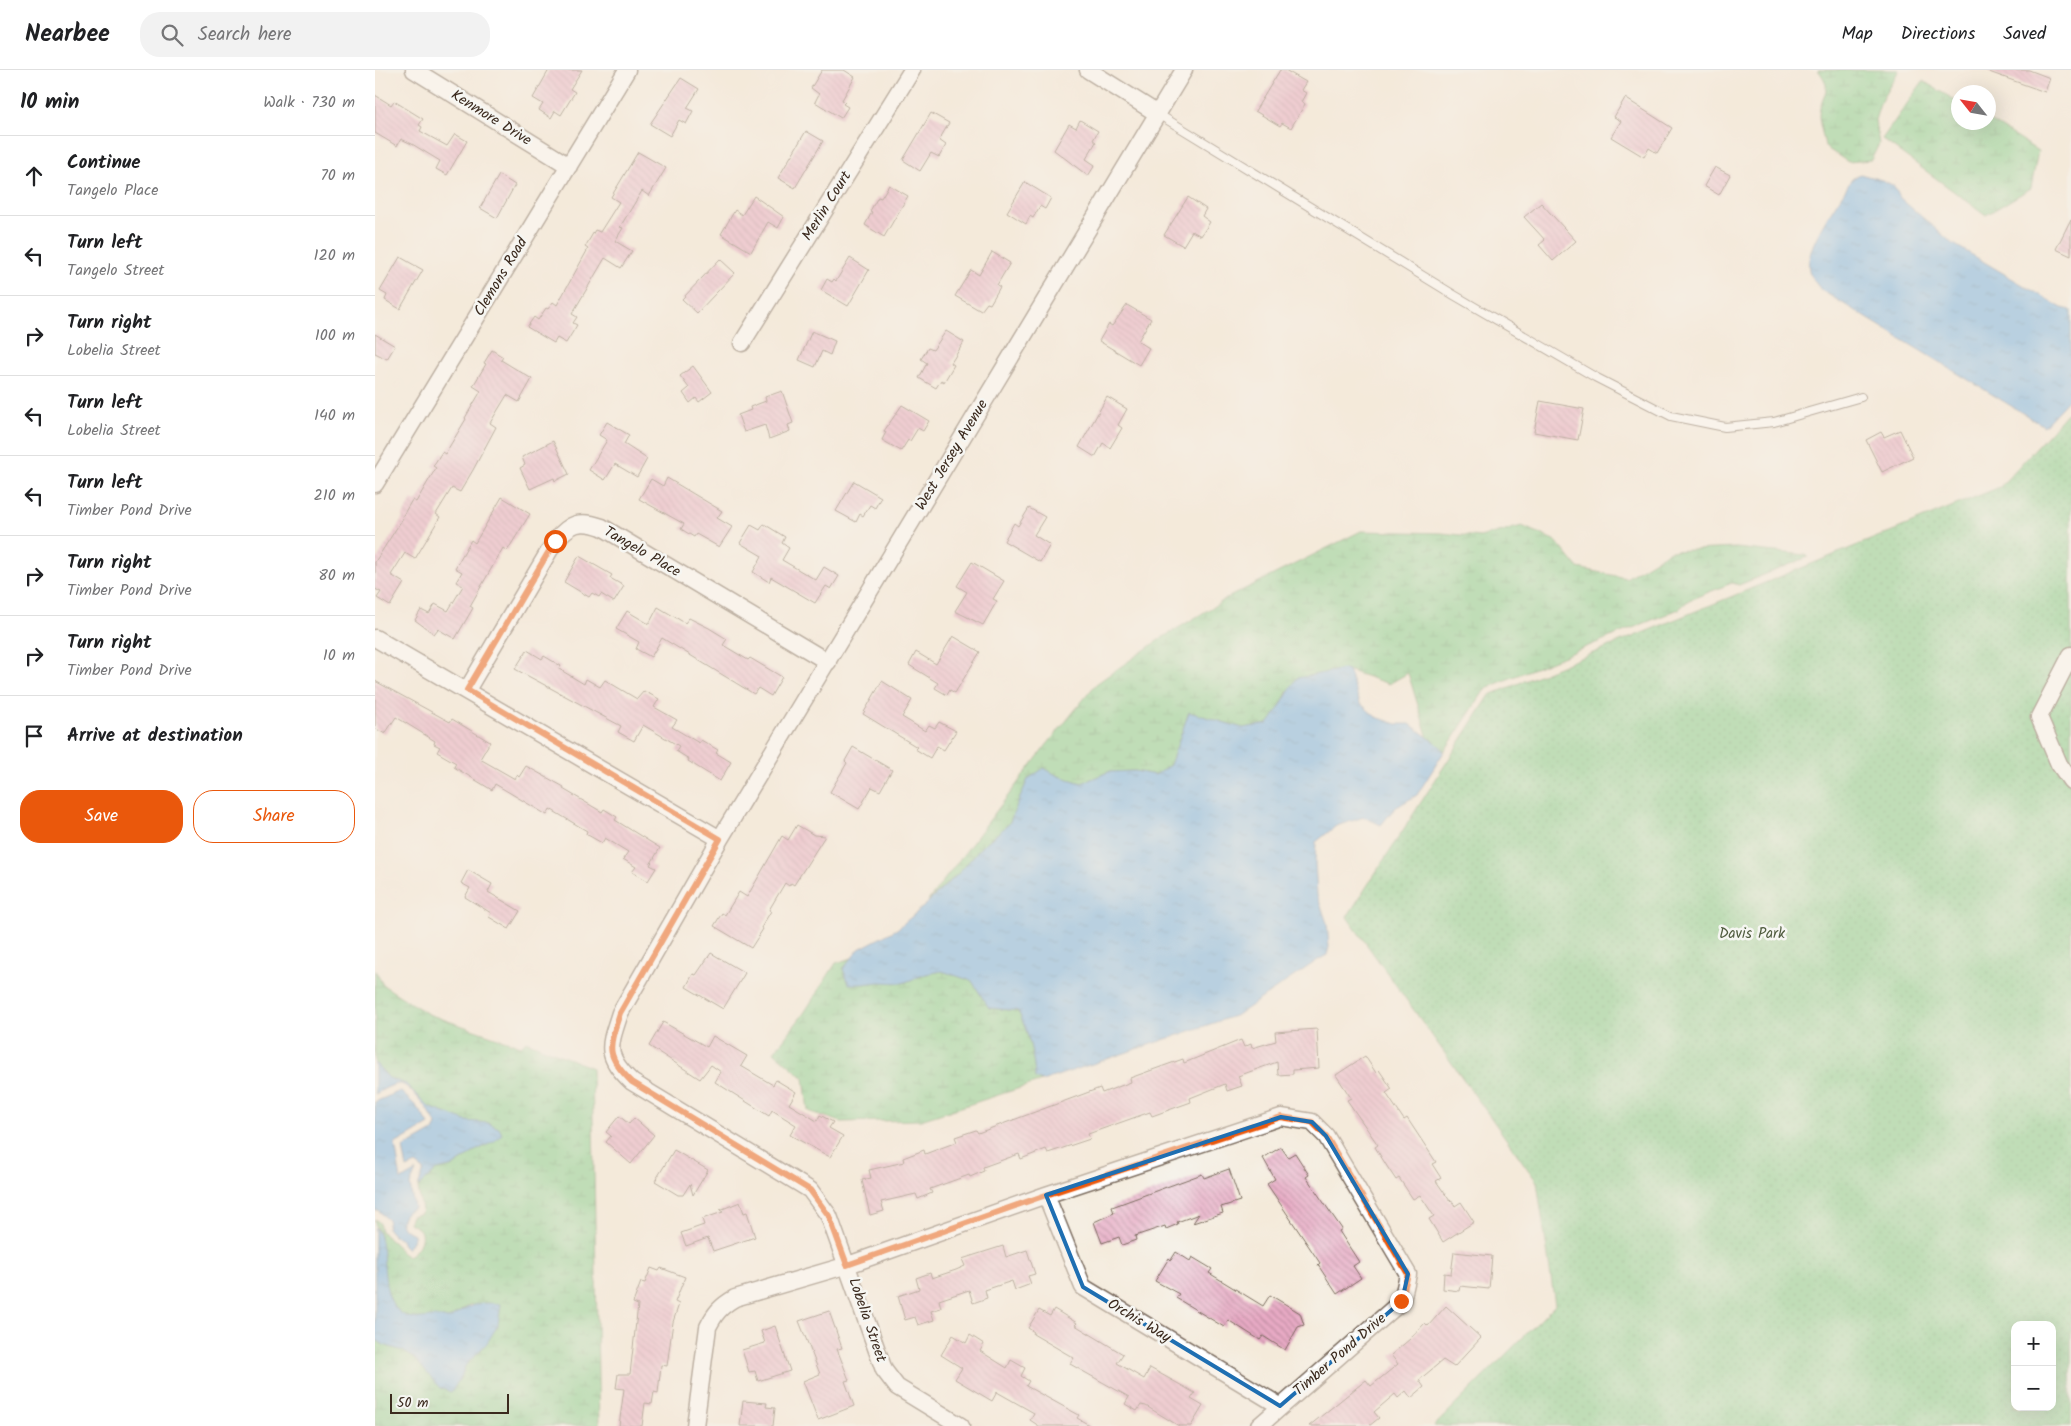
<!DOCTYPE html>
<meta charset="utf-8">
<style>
body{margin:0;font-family:Kalam,sans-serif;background:#f2f2f2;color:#202124}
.controls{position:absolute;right:15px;bottom:15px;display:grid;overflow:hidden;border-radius:10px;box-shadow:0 5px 20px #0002}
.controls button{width:45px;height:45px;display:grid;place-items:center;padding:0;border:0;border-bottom:1px solid #e0e0e0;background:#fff;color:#202124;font:25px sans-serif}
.compass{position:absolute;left:1576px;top:15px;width:45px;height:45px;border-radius:50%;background:#fff;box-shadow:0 5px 20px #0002;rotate:301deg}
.scale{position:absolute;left:15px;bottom:12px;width:119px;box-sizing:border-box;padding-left:5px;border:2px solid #3b2a1e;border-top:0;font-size:14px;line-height:18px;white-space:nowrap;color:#3b2a1e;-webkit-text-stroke:4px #f6f6f2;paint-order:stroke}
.stop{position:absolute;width:15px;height:15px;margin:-11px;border:4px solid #ea580c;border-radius:50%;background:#fff}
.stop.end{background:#ea580c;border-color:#fff;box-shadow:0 1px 5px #0008}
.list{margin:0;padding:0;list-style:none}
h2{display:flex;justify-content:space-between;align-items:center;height:65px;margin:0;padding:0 20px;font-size:21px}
h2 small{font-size:16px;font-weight:400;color:#757577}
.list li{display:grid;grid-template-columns:32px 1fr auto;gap:15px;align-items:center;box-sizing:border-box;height:80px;padding:0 20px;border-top:1px solid #e0e0e0}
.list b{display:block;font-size:19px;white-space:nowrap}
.list p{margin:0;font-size:16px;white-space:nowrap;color:#757577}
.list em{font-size:16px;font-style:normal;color:#757577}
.actions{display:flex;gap:10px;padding:15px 20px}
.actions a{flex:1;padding:11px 0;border:1px solid #ea580c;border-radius:20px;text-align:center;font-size:18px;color:#ea580c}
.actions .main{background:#ea580c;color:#fff}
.icon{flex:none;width:28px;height:28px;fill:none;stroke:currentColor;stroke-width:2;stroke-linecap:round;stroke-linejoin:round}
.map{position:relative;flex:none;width:1696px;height:1356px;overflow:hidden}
header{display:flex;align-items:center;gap:30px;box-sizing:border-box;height:70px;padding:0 25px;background:#fff;border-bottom:1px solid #e0e0e0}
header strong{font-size:24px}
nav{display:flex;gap:28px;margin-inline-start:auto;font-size:18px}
.search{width:350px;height:45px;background:#f2f2f2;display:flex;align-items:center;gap:12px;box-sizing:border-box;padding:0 18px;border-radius:20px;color:#757577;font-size:19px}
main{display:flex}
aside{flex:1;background:#fff}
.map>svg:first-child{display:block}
</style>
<header>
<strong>Nearbee</strong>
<div class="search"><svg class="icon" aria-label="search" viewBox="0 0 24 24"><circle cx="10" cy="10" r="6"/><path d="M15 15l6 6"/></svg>Search here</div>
<nav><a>Map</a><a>Directions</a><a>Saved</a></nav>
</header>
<main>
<aside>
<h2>10 min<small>Walk · 730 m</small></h2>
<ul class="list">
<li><svg class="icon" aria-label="ahead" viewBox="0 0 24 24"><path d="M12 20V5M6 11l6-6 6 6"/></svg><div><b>Continue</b><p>Tangelo Place</p></div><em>70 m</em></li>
<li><svg class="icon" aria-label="left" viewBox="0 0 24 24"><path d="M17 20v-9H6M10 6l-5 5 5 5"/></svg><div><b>Turn left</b><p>Tangelo Street</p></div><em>120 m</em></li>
<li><svg class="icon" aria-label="right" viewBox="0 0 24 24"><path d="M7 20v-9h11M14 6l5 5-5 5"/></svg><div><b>Turn right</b><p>Lobelia Street</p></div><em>100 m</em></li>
<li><svg class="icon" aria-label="left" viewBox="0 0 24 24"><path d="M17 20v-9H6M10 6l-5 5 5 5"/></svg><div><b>Turn left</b><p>Lobelia Street</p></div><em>140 m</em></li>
<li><svg class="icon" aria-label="left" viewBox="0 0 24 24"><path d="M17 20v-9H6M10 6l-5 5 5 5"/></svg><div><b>Turn left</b><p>Timber Pond Drive</p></div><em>210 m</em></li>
<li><svg class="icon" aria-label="right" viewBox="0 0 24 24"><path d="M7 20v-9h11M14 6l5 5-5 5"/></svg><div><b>Turn right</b><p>Timber Pond Drive</p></div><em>80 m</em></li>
<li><svg class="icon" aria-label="right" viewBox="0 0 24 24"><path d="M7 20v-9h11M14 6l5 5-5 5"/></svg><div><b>Turn right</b><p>Timber Pond Drive</p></div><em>10 m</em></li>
<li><svg class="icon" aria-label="arrive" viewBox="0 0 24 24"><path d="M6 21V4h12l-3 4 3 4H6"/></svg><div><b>Arrive at destination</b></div></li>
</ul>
<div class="actions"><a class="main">Save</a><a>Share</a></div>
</aside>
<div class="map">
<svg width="1696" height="1356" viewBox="0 0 1696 1356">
<defs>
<pattern id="wetland-marsh" width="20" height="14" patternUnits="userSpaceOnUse" patternTransform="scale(1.25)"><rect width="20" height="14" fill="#82cf8d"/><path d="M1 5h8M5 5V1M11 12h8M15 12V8" fill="none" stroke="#6ca873"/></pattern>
<pattern id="park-dots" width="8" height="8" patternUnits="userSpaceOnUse" patternTransform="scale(1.25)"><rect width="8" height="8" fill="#82cf8d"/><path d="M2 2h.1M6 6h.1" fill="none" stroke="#6ca873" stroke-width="1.8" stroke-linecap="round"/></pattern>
<pattern id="water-ripples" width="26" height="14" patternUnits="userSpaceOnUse" patternTransform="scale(1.25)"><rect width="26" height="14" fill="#72b2e6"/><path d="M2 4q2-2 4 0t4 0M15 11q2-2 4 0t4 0" fill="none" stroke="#5f91ba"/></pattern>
<pattern id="building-back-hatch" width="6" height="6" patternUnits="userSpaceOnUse" patternTransform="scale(1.25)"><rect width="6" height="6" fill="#e8aac5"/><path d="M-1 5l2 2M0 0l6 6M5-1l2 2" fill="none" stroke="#bd8b9f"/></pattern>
</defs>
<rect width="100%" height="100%" fill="#f6f6f2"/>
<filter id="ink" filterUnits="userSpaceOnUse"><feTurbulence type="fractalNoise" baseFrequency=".02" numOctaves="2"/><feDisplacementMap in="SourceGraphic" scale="10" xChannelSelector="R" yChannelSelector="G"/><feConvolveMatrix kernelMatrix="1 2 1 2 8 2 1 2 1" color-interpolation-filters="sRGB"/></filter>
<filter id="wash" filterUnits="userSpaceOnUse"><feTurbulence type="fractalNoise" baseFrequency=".0096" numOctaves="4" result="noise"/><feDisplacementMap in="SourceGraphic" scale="20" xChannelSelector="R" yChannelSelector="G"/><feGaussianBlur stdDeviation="1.12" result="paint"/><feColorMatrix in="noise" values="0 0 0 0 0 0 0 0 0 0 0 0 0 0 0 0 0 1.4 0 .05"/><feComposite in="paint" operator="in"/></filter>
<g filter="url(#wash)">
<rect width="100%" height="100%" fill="#f4eada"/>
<path fill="url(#wetland-marsh)" stroke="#5e7c56" d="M1443 0H1524L1506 31 1500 50 1504 74 1496 90 1473 92 1450 77C1449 67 1444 55 1444 45 1444 26 1461 22 1443 0Z
M1548 11 1583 32 1584 52H1614V50L1663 81 1656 118 1611 145 1507 69Z
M1147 456 1181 471 1203 498 1251 508 1295 481 1361 478 1430 485 1433 487 1364 515 1357 513 1314 530 1304 539 1111 618 1069 682 1053 668 1033 603 1014 614 969 599 912 622 905 639 893 654 868 658 814 642 795 696 780 705 760 701 733 702 707 713 683 706 669 698 653 709 634 754 607 776 584 803 553 831 670 677 721 614 785 569 856 526 986 461 1067 463 1105 467Z
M477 888 468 899 488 914 504 912 528 913 551 904 567 901 597 911 614 938 643 941C653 961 659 985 660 1008L667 1011 546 1050 466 1052 433 1041 429 1008 399 982 429 943 461 893Z
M0 900 8 915 53 944 146 976 151 971 217 998 224 1356H0V1269L9 1275 28 1281 39 1288 52 1302 86 1308 90 1296 112 1273 96 1234 74 1249C60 1246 46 1251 32 1247 6 1238 8 1189 5 1167 4 1160 0 1158 0 1149L5 1153C4 1163 11 1166 18 1172 24 1177 24 1183 32 1186 41 1184 51 1168 44 1159 42 1157 37 1155 34 1153L37 1146 44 1144 47 1141 43 1117 62 1100 79 1096 102 1080 120 1071 113 1053 91 1051 54 1037 31 1014 14 1008 0 993Z"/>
<path fill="url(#park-dots)" stroke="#5e7c56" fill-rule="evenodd" d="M1696 339V1356H1059L1180 1235 1162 1112 972 847 1115 625 1625 417ZM1640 1255H1677V1337H1640Z"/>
<path fill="url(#water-ripples)" stroke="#566e82" d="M1485 104 1507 110 1519 116 1525 128 1577 173 1687 238 1696 240V327L1669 356 1446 220C1442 214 1435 207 1434 200 1429 176 1464 131 1477 109Z
M969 599 973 600 985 633 1001 647 1022 654H1035L1066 677 1069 682 1042 725 1020 738 1006 755 989 747 961 756 941 772 940 792 942 825 952 853 954 877 952 885 943 890 862 945 667 1011 660 1008C659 985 653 961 643 941L614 938 597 911 567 901 551 904 528 913 504 912 488 914H474L468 899 484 879 522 859 548 837 584 803 607 776 634 754 653 709 669 698 683 706 707 713 733 702 760 701 780 705 795 695 814 642 868 658 893 654C905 639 912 623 922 608Z
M0 993 14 1008 31 1014 54 1037 91 1051 113 1053 124 1058 127 1064 120 1071 102 1080 79 1096 62 1100 43 1117 49 1100 41 1094 32 1098 28 1078 58 1061 61 1055C58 1045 36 1016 26 1014 18 1013 6 1021 0 1024Z
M25 1021 41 1036 54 1054 20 1074 26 1110 41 1101 35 1115 39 1138C31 1141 28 1144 26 1153L29 1159 39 1164 37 1171 32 1179 28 1175 25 1168 19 1166 12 1158 14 1151 3 1140 0 1141V1032Z
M0 1157C16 1178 0 1232 31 1246 42 1251 52 1246 63 1247 66 1247 71 1249 74 1249 96 1235 100 1231 126 1234L123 1255 112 1273 90 1296 86 1307 76 1322 65 1318 39 1288 28 1281 9 1275 0 1269Z"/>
<g id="blocks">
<path fill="url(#building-back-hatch)" d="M174 0H207L195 19 200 22 186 45 180 41 176 48 164 40 168 34 158 28Z
M447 0H469L480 7 467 30 470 32 468 34 473 37 466 48 440 32 444 24 436 18Z
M905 0H910L931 12 926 20 931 23 926 32 930 34 916 58 907 53 905 56 880 41Z
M1614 0H1654L1675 8 1670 22 1614 2Z
M306 8 324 19 312 38 318 41 311 54 304 50 295 66 275 54Z
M0 25 16 35 19 31 48 49 44 55 47 57 45 61 72 76 80 64 92 71 72 105 61 99 65 91 37 74 26 69 22 76 0 63Z
M1250 28 1297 58 1282 83 1274 78 1269 87 1236 67 1246 51 1239 47Z
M556 43 574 53 564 70 571 75 564 87 556 83 545 101 528 90Z
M705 50 723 61 718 70 721 72 711 89 720 95 713 106 679 80 694 54 701 58Z
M431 61 448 71 420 118 403 108Z
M263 82 291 98 274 126 267 121 245 157 248 158 240 171 257 181 246 198 230 188 197 244 202 247 198 253 202 255 191 273 182 268 179 273 152 257 159 247 163 250 171 238 173 239 178 232 182 235 213 179 210 177 220 160 225 162 244 132 236 127Z
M1340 97 1355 105 1344 125 1329 116Z
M124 105 140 115 122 148 105 138Z
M650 112 676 128 670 139 665 136 658 148 655 146 651 154 632 142Z
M514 115 533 126 509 167 490 155 497 142 495 141 503 127 506 128Z
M379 126 409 147 403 158 393 152 376 182 346 164 360 140 367 145Z
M813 127 831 139 827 146 835 152 826 166 817 161 808 176 789 165Z
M1166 133 1201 171 1178 191 1164 175 1170 170 1149 147Z
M1696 149V186L1681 179Z
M617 182 635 193 622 215 625 217 615 234 612 233 606 241 580 226 596 200 604 205Z
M25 187 48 200 25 239 10 230 12 225 5 221Z
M475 188 494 200 473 236 446 220 452 209 457 212 459 209 461 211Z
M345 189 360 203 322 243 307 229Z
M752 235 776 249 763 271 774 278 764 295 724 271 734 254 737 256Z
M437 261 460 271 455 285 447 281 440 297 424 290Z
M571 261 589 272 576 293 579 295 569 312 566 310 561 318 544 308 552 293 546 289 553 278 558 280Z
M0 264 20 276 12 289 0 283Z
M117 280 128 287 126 290 157 309 144 332 132 325 115 353 121 357 98 400 85 422 77 418 61 444 65 447 40 489 30 483 16 505 29 513 15 536 2 528 6 522 0 519V492L28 448 27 447 37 430 41 432 61 398 58 396 67 382 70 384 91 349 90 348 106 321 98 316 111 294 109 293Z
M318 296 337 322 324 332 321 328 315 333 308 323 314 318 305 306Z
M407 321 418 353 413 355 415 361 394 369 390 355 369 362 363 345 376 340 375 337 391 331 390 327Z
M732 327 752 339 743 355 747 358 735 378 728 373 720 387 704 377Z
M1165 331 1209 339 1203 370 1159 362Z
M527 335 554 351 548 361 543 358 535 371 533 370 526 381 507 370 511 362 509 361Z
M232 352 254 365 249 374 272 389 262 407 240 394 230 410 214 400 232 370 224 365Z
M1525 360 1538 387 1507 402 1491 370 1506 362 1509 367Z
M178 371 194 404 180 411 179 408 155 419 145 398 150 395 147 387Z
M292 408 347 441 342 448 357 457 344 477 321 464 319 467 306 459 309 454 264 429 276 409 288 416Z
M479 411 506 427 500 438 495 435 488 446 485 444 481 452 461 441Z
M127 427 155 444 132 481 128 478 95 536 98 538 80 569 63 559 59 564 40 550 46 540 54 544 60 534 73 541 88 516 81 512 87 502 80 498 96 470 100 473Z
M654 438 670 447 659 465 675 475 665 492 629 471 639 453 643 456Z
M389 454 410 467 407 473 414 478 407 490 441 510 449 497 464 506 456 519 451 516 440 533 396 507 394 512 378 502 387 486 365 473 376 455 385 460Z
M204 486 237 505 235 508 249 516 239 532 226 524 224 527 217 523 214 527 189 512Z
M597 492 629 511 618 529 622 531 608 555 580 541 592 522 582 516Z
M283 537 310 553 314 548 334 558 352 569 348 575 373 590 375 588 407 607 396 626 383 618 379 624 287 568 276 587 261 579 264 572 241 559 252 541 274 554Z
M578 566 605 582 580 623 575 620 572 625 560 618 563 613 534 595 541 582 561 594Z
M152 580 167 589 169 586 186 596 184 599 209 614 211 609 225 617 230 610 262 629 269 621 284 629 279 637 302 650 297 657 324 673 326 670 343 680 341 683 356 692 345 711 313 691 314 689 301 681 304 676 268 655 259 671 243 662 246 656 140 599Z
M0 611 75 652 77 649 115 672 105 689 140 709 142 705 144 707 151 696 189 717 188 719 227 742 229 739 242 747 240 750 285 778 275 795 281 798 273 811 257 802 261 797 248 789 253 782 230 768 227 773 211 764 212 761 175 739 172 745 120 714 117 720 79 697 81 693 62 682 65 677 59 674 60 671 21 647 10 664 0 658Z
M507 611 537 630 527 647 550 661 554 655 560 658 564 652 581 661 569 680 562 676 555 688 540 679 542 677 488 644Z
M478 677 517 700 505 721 497 717 484 739 455 722 472 693 470 691Z
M422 755 439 765 450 766 419 815 416 813 414 816 410 813 394 840 396 841 386 858 388 859 376 878 339 856 347 843 350 845 364 822 372 827 407 766 413 770Z
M93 800 117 814 113 822 145 841 134 859 114 847 116 843 90 827 95 818 86 813Z
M336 883 370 903 348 939 311 917 318 904 321 905Z
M288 952 332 977 338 966 372 986 366 996 398 1015 401 1010 421 1022 414 1034 442 1051 445 1045 458 1052 454 1058 468 1066 455 1087 415 1065 421 1055 397 1040 394 1046 340 1012 346 1002 336 995 325 1009 274 976Z
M942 959 944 998 918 1000V1004L903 1005 902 992 863 1006 867 1016 852 1021 850 1014 815 1028 816 1032 802 1037 777 1046 775 1042 713 1064 715 1069 673 1083 671 1079 646 1089 644 1084 608 1097 609 1101 595 1107 594 1105 555 1119 557 1123 543 1129 541 1124 506 1132 509 1141 495 1145 487 1110 496 1108 494 1100 529 1092 528 1088 549 1080 550 1084 582 1072 580 1067 601 1060 603 1063 725 1018 727 1023 756 1012 755 1008 808 989 809 993 866 970 869 977 876 974 877 978 901 971 900 962Z
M990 986 1001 1003 1004 1000 1017 1019 1011 1023 1029 1050 1032 1048 1061 1092 1057 1094 1066 1108 1061 1111 1075 1131 1076 1130 1080 1136 1086 1132 1099 1152 1068 1172 1054 1149 1059 1146 1045 1125 1038 1129 1024 1108 1021 1110 1013 1098 1000 1077 1003 1075 972 1030 976 1028 961 1005Z
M244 1046 254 1054 259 1048 279 1065 256 1094 231 1072 236 1066 231 1062Z
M906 1077 913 1087 920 1083 934 1105 931 1107 967 1159 964 1161 984 1192 978 1196 986 1208 962 1224 943 1195 945 1193 892 1114 900 1109 888 1088Z
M299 1080 333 1100 318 1125 315 1114 308 1125H303L280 1111Z
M854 1099 865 1131 846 1137 848 1143 818 1153 824 1144 802 1152 803 1154 791 1159 790 1156 760 1166 761 1170 747 1175 744 1167 727 1173 719 1152 739 1143 737 1137 827 1104 829 1108Z
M365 1132 369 1143 372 1142 380 1167 338 1181 333 1168 311 1176 306 1163 329 1155 327 1149 348 1142 345 1140Z
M628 1176 631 1187 652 1180 660 1204 653 1206 656 1214 640 1220 637 1211 610 1220 612 1228 598 1233 594 1220 564 1230 566 1238 556 1241 559 1250 543 1255 540 1247 530 1250 523 1226 544 1219 541 1208 555 1203 557 1208 581 1200 590 1196 587 1189Z
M801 1182 815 1191 817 1187 837 1199 834 1203 888 1236 895 1225 925 1243 929 1255 923 1257 910 1280 888 1266 885 1270 853 1250 849 1257 801 1228 804 1224 780 1211 794 1188 796 1190Z
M1079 1182 1117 1186 1114 1219 1085 1216 1084 1221 1068 1219 1069 1203 1076 1204Z
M276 1198 284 1201 286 1198 310 1207 300 1232 304 1234 298 1252 292 1296 286 1295 283 1323 279 1322 277 1334 270 1333 267 1356H244L249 1319 241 1318 243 1304H255L263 1235 258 1233 266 1212 270 1213Z
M1071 1236 1106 1268 1079 1297 1068 1290 1044 1310 1049 1317 1036 1328 1031 1321 1023 1328 1020 1324 999 1342 1004 1348 994 1356H934L991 1310 996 1316 1023 1294 1016 1285 1035 1269 1050 1253 1053 1256Z
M679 1239 702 1253 700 1255 748 1284 742 1293 769 1309 775 1298 820 1323 816 1329 828 1336 816 1356H804L771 1336 766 1335 762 1341 750 1334 754 1327 695 1294 699 1288 658 1264 659 1262 653 1258 664 1240 675 1246Z
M454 1241 467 1278 462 1279 474 1310 470 1311 479 1336 443 1350 428 1311 445 1304 424 1251Z
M400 1256 415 1301 383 1311 380 1301 374 1302 367 1280 390 1273 386 1261Z
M578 1265 591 1273 595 1265 609 1274 605 1281 632 1298 636 1290 650 1298 646 1306 654 1311 651 1316 704 1345 702 1348 716 1356H664L655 1350 659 1343 622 1322 617 1331 580 1309 587 1298 566 1285Z
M368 1331 392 1333 391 1337 400 1338 398 1356H365Z"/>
</g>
</g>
<g filter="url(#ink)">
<use href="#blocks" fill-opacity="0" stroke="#7c6d60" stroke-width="1"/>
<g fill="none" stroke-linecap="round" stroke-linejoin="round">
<defs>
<path id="service" d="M783 44 1079 225 1220 307 1296 346 1350 357 1399 352 1486 327"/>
<path id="minor" d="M39 0 194 96
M713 0 783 44
M367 273 537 0
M0 414 252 0
M0 568 345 769
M1696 585 1664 647 1684 694 1696 711
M92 620 180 471C195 453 205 449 227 457L453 592
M671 1125 708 1217 905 1336
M320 1356 333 1257C340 1243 346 1236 360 1228L473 1195 671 1125 906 1047 937 1052 951 1066 1033 1204 1027 1231 884 1356
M586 1356 522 1317 509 1300 454 1146 435 1120 257 1012C229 985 234 977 245 943L345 769 809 0"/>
</defs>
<use href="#service" stroke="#7c6d60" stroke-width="10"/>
<use href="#minor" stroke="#7c6d60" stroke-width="19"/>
<use href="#service" stroke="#fff" stroke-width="8"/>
<use href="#minor" stroke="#fff" stroke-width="16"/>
</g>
</g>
<g fill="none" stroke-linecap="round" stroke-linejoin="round" filter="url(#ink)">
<path stroke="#ea580c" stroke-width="6" d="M180 471 92 620 345 769 245 943C234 977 229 985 257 1012L435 1120 454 1146 472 1195 671 1125 906 1047 937 1052 951 1066 1033 1204 1026 1231"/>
</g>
<path d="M0 0H1696V1356H0ZM906 1047 937 1052 951 1066 1033 1204 1027 1231 905 1336 708 1217 671 1125Z" fill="#f4eada" fill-opacity=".55" fill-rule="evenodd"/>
<path fill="none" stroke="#1f6fb2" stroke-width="4" stroke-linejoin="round" d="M906 1047 937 1052 951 1066 1033 1204 1027 1231 905 1336 708 1217 671 1125Z"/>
<g text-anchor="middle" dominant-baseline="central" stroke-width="5" stroke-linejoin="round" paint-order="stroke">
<g font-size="15" fill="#3b2a1e" stroke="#f6f6f2">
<text transform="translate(116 48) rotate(32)">Kenmore Drive</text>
<text transform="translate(452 136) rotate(-58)">Merlin Court</text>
<text transform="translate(126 207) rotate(-59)">Clemons Road</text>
<text transform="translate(577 385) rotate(-59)">West Jersey Avenue</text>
<text transform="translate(267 482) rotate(30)">Tangelo Place</text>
<text transform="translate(492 1250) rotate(71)">Lobelia Street</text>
<text transform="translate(764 1251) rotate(31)">Orchis Way</text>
<text transform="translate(965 1285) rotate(-41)">Timber Pond Drive</text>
</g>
<g font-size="15" fill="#505c3f" stroke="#f6f6f2">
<text x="1377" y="864">Davis Park</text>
</g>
</g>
</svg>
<div class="controls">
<button>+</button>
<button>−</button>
</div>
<svg class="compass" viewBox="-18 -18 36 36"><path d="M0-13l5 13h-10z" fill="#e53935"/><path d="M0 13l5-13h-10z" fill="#757577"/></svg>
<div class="scale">50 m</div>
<div class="stop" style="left:180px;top:471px"></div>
<div class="stop end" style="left:1026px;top:1231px"></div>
</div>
</main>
